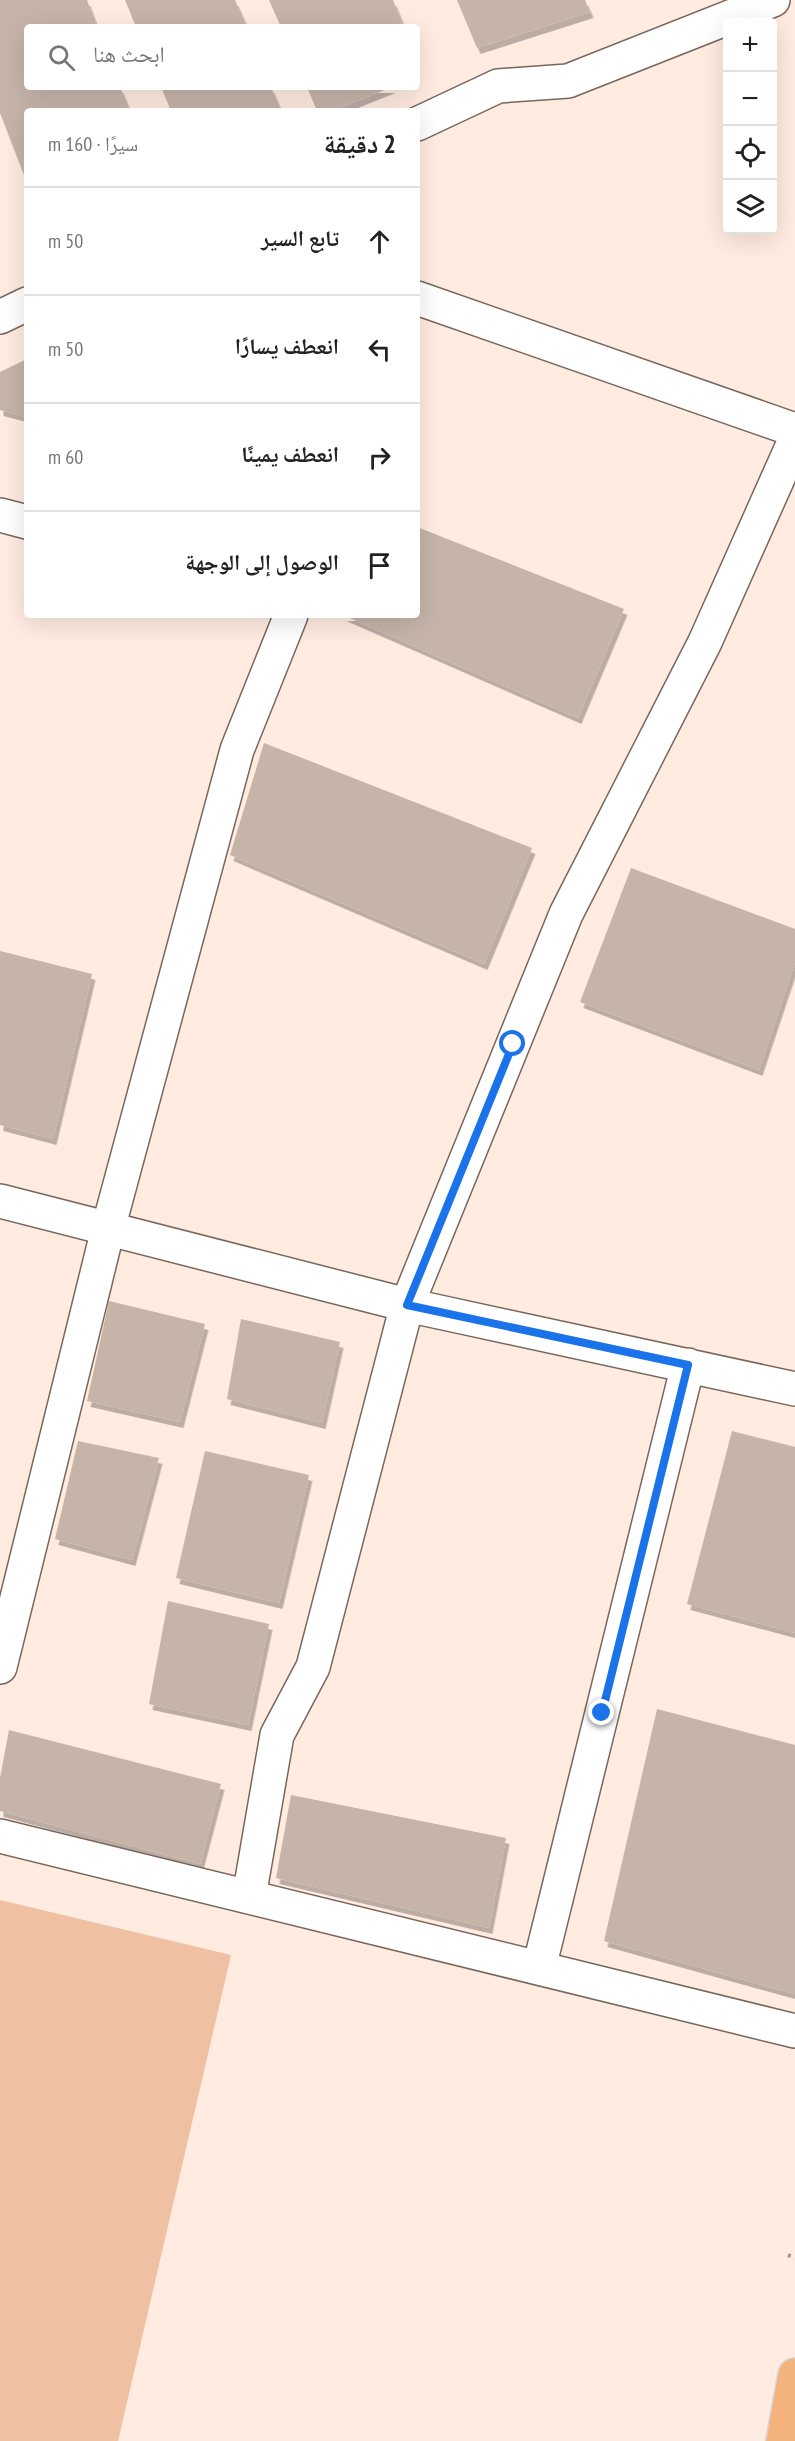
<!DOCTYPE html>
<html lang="ar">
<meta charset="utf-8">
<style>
body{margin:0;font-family:"PT Sans Narrow","Noto Naskh Arabic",sans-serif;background:#f6f6f6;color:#222;direction:rtl}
.controls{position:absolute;right:18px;top:18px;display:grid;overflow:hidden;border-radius:6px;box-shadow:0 6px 24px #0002}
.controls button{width:54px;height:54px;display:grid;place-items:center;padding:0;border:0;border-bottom:2px solid #e0e0e0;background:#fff;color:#222;font:30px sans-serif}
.stop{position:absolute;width:18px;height:18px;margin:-14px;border:4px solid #1a73e8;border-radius:50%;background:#fff}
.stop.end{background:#1a73e8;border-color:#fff;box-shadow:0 2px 6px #0008}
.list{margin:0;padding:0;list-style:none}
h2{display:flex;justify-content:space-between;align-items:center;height:78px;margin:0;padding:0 24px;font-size:26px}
h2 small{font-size:20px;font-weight:400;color:#767676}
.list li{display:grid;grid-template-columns:39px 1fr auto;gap:18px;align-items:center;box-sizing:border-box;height:108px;padding:0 24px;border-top:2px solid #e0e0e0}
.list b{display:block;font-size:22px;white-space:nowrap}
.list em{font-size:20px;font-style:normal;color:#767676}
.icon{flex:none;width:33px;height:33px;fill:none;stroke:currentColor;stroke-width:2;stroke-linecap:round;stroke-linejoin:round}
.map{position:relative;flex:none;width:795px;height:2441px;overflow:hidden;direction:ltr}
.search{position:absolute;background:#fff;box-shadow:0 6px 24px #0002;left:24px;top:24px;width:396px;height:66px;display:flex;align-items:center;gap:15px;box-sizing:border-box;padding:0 21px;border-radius:6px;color:#767676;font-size:22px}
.panel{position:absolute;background:#fff;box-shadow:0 6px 24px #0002;left:24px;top:108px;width:396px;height:510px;border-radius:6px;direction:rtl}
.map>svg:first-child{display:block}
</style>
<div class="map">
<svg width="795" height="2441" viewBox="0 0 795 2441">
<defs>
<filter id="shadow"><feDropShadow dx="3.5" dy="6" stdDeviation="0" flood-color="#0004"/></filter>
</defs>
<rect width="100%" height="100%" fill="#ffebe0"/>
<path fill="#f0c0a2" d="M0 1900 231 1955 118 2441H0Z"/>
<path fill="#c6b4a9" filter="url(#shadow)" d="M0 0H87L97 27H27V87H120L130 111H27V183L0 113Z
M125 0H235L247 27H136Z
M269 0H393L404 27H281Z
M457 0H585L590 12 477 48Z
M161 87H271L281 111H171Z
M307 87H392L332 111H317Z
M27 359V417L0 410V372Z
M417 527 624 609 578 718 343 615H417Z
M264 743 532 848 484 964 230 855Z
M631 868 795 929V962L759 1070 580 1002Z
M0 951 92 974 53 1139 0 1125Z
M109 1301 205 1324 180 1422 87 1401Z
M241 1319 340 1342 322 1423 227 1399Z
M732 1431 795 1447V1633L687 1604Z
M78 1441 159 1458 132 1560 55 1539Z
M205 1451 309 1475 279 1603 176 1578Z
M168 1601 269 1624 248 1725 149 1704Z
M657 1709 795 1745V1994L604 1941Z
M9 1730 221 1784 200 1864 0 1811V1778Z
M291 1795 506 1838 489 1928 276 1878Z"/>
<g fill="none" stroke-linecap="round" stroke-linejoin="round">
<defs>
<path id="street" d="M417 124 498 86 568 81 773 0
M417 298 795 430
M0 317 27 304
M0 515 27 522
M0 1201 407 1305 795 1389
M0 1667 108 1229 237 750 291 615
M0 1836 795 2031
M249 1897 277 1735 313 1667 407 1305 566 914 705 642 795 440
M539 1968 688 1365"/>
<path id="primary" d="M783 2441 795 2375"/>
</defs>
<use href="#street" stroke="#78675d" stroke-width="36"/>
<use href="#primary" stroke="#d5d3d3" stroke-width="36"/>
<path stroke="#a1938b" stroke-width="4" stroke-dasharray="3 4.5" stroke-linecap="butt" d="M788 2255 795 2258"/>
<use href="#street" stroke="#fff" stroke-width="33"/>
<use href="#primary" stroke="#f4b27d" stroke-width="33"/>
</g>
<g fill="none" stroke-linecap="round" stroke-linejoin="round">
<path stroke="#1a73e8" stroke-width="8" d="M513 1044 407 1305 688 1365 602 1713"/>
</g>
</svg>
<div class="controls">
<button>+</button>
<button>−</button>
<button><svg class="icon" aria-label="locate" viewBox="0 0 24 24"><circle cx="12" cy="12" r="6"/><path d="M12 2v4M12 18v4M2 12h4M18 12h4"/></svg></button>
<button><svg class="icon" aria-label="layers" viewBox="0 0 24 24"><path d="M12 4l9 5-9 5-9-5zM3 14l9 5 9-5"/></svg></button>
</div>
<div class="stop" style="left:513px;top:1044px"></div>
<div class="stop end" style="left:602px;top:1713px"></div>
<div class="search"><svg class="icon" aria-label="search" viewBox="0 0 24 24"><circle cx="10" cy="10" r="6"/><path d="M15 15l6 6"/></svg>ابحث هنا</div>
<section class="panel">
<h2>2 دقيقة<small>سيرًا · 160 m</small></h2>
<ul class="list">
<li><svg class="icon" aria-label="ahead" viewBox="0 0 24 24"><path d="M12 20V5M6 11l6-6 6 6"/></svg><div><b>تابع السير</b></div><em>50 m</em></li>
<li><svg class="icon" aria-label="left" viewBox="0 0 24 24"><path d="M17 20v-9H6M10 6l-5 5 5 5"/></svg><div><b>انعطف يسارًا</b></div><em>50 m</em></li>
<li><svg class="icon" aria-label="right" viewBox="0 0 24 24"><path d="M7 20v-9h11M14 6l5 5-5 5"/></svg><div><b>انعطف يمينًا</b></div><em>60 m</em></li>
<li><svg class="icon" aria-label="arrive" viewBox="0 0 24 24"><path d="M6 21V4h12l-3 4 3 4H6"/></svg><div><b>الوصول إلى الوجهة</b></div></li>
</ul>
</section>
</div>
